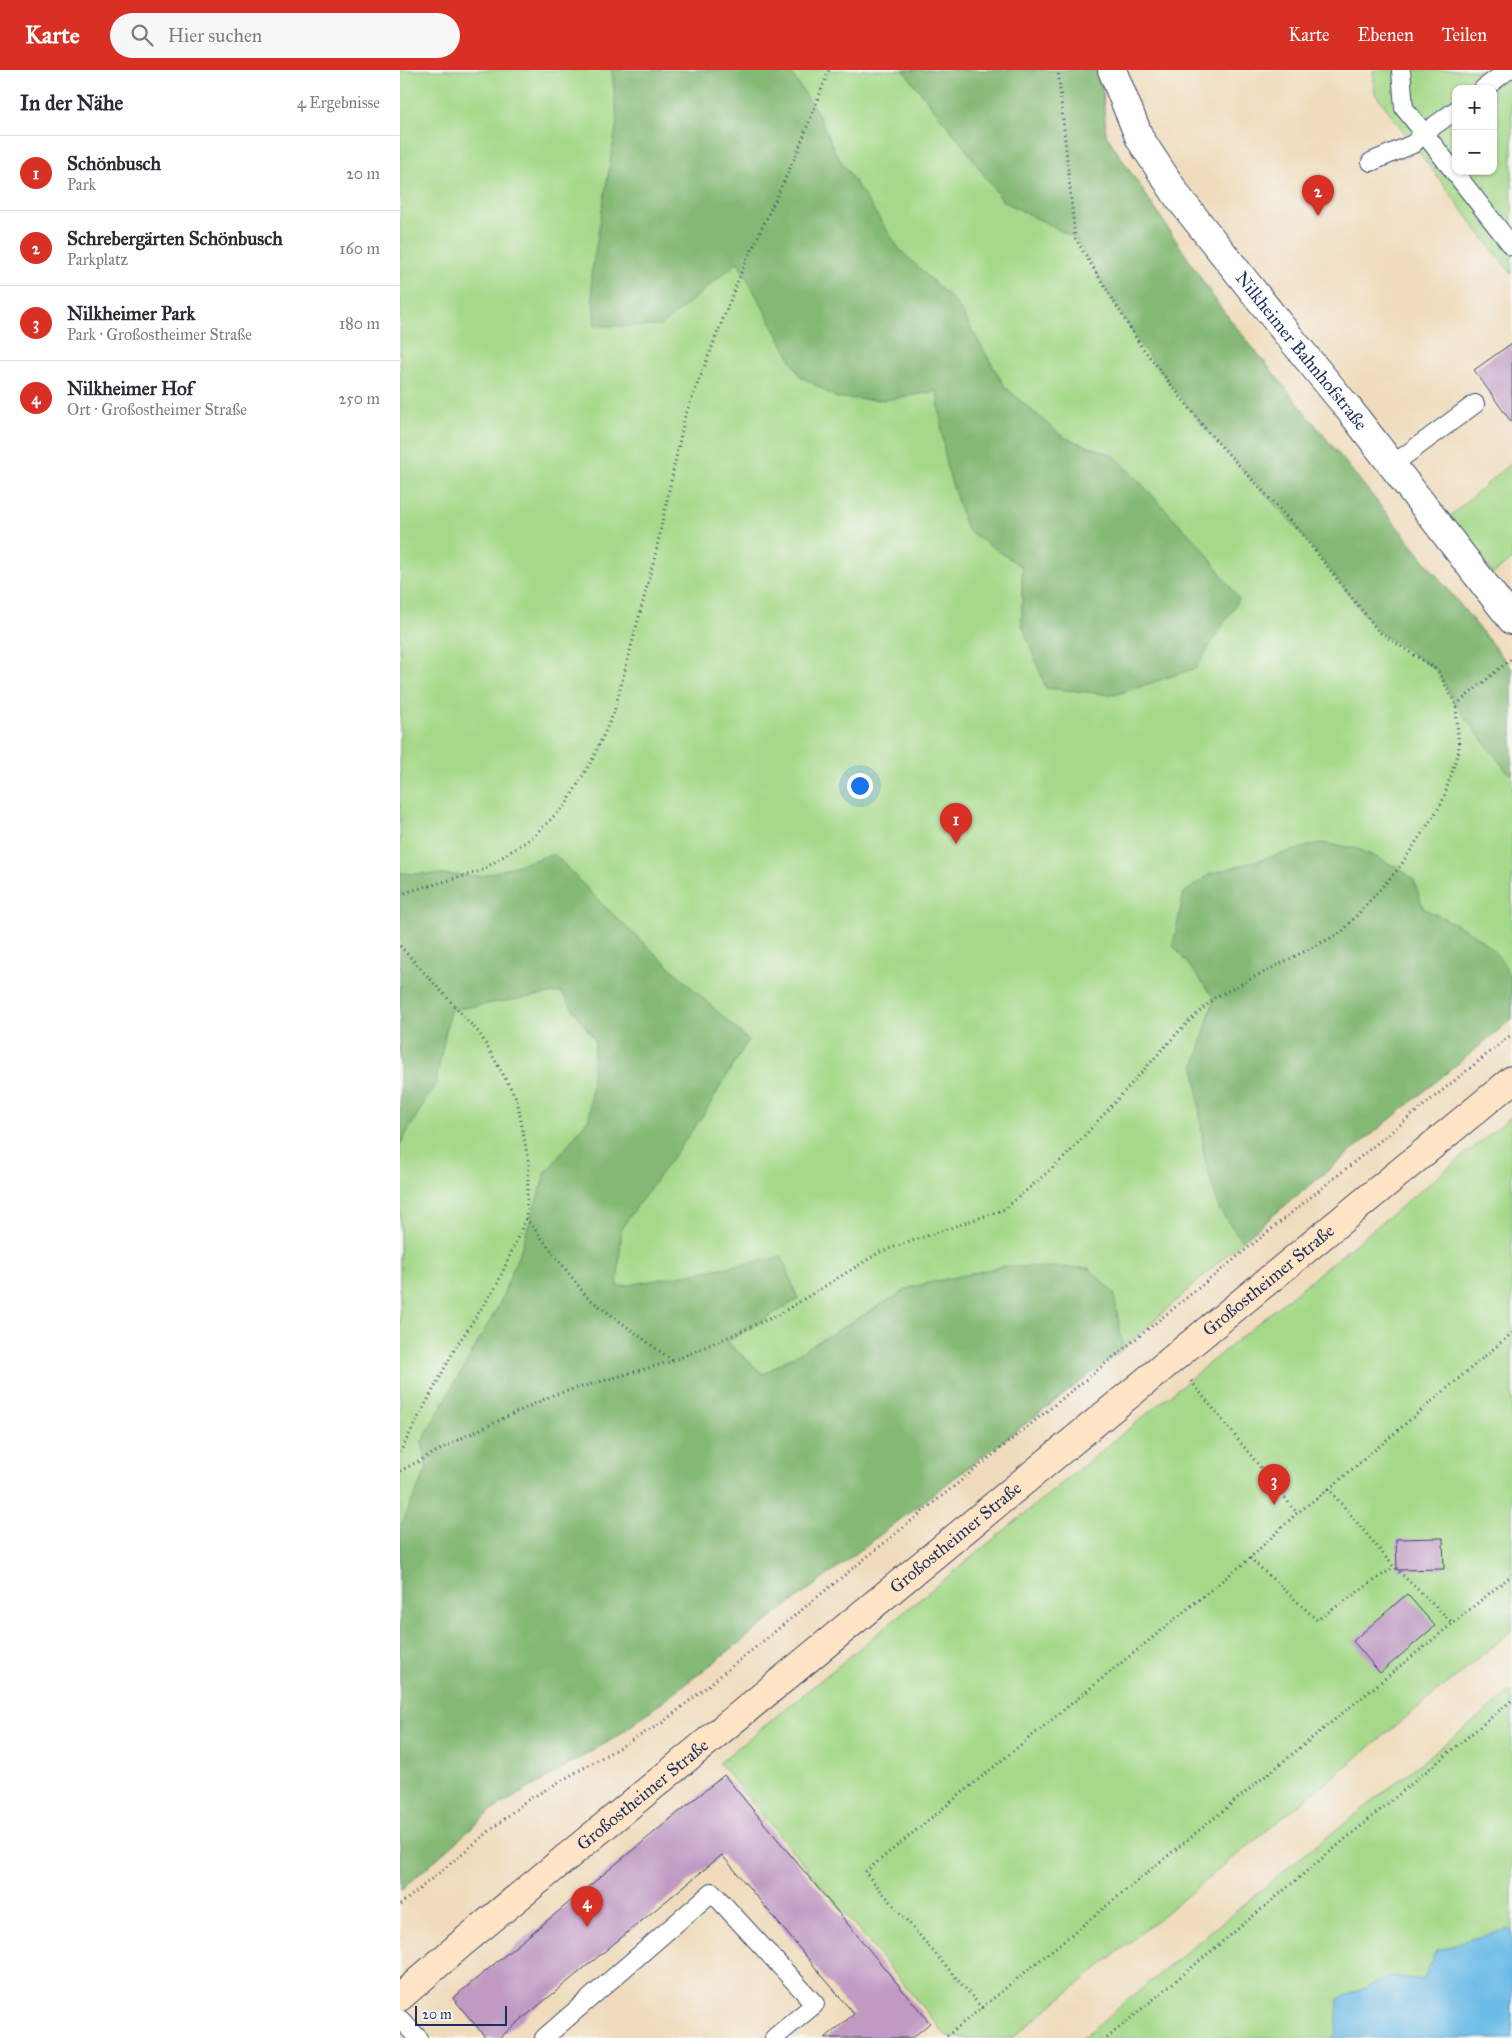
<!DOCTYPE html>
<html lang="de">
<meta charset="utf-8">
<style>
body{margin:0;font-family:"IM FELL Great Primer",serif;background:#f7f7f7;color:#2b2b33}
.controls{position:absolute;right:15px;top:15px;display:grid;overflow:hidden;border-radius:10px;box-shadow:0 1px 4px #0004}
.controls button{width:45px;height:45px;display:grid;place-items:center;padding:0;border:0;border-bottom:1px solid #e1e1e2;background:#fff;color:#2b2b33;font:25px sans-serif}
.scale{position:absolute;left:15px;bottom:12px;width:92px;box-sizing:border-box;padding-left:5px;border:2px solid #1b2f5e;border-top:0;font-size:14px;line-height:18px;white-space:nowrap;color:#1b2f5e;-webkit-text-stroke:4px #f6f6f2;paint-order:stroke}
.you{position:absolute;left:459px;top:715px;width:18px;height:18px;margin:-12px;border:4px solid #fff;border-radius:50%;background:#1a73e8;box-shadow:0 0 0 8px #1a73e833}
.badge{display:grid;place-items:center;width:32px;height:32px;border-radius:50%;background:#d93025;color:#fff;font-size:16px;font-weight:700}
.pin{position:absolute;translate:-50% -41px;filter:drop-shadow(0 1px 2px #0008)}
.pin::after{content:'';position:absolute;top:26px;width:18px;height:15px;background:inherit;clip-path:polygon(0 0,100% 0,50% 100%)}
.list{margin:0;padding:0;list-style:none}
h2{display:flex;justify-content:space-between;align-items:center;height:65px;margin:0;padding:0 20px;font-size:21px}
h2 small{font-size:16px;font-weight:400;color:#7c7c81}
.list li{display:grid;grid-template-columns:32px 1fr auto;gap:15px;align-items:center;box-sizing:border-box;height:75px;padding:0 20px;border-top:1px solid #e1e1e2}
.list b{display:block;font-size:19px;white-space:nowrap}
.list p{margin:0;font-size:16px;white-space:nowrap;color:#7c7c81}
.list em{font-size:16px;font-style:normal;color:#7c7c81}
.icon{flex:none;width:28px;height:28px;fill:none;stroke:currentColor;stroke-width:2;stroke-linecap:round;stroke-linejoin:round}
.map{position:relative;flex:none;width:1112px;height:1968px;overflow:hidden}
header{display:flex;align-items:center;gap:30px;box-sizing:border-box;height:70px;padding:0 25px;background:#d93025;color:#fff}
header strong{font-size:24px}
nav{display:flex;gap:28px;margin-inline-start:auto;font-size:18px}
.search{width:350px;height:45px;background:#f7f7f7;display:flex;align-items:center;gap:12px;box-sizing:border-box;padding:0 18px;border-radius:28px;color:#7c7c81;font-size:19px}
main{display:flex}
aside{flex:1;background:#fff}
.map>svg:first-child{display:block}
</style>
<header>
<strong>Karte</strong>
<div class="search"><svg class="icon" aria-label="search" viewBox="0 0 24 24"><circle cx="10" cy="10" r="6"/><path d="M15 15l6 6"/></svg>Hier suchen</div>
<nav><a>Karte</a><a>Ebenen</a><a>Teilen</a></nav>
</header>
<main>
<aside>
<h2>In der Nähe<small>4 Ergebnisse</small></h2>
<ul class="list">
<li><span class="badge">1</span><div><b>Schönbusch</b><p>Park</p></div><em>20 m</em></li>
<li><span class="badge">2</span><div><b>Schrebergärten Schönbusch</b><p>Parkplatz</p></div><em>160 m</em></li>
<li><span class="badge">3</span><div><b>Nilkheimer Park</b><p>Park · Großostheimer Straße</p></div><em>180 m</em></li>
<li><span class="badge">4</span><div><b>Nilkheimer Hof</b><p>Ort · Großostheimer Straße</p></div><em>250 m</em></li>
</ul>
</aside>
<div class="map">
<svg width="1112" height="1968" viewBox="0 0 1112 1968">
<rect width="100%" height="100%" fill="#f6f6f2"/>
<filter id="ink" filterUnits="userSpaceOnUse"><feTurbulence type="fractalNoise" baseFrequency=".02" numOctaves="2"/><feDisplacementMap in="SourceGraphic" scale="10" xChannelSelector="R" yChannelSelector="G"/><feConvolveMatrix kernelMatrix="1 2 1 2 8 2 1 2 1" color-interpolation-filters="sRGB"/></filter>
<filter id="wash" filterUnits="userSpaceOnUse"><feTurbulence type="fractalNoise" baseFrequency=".0096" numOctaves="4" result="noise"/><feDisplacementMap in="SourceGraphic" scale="20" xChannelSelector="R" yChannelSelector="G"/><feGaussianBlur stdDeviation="1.12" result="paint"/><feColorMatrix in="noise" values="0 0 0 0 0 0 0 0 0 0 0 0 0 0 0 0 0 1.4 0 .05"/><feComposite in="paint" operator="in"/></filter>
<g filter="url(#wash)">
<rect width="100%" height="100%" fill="#f0dcbc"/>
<path fill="#a5d989" stroke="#608474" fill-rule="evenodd" d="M0 0H701L706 65 820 237 1112 599V949L842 1171 723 1279 216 1667 92 1740 0 1821Z
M973 0H1112V204L1075 157 975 23ZM1056 19H1093V101H1056Z
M1112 392V489L1093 504 1048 448Z
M1112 1046V1561L612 1968H548L319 1693Z
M1112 1621V1862L1109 1859 1023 1910 993 1906 932 1968H682L884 1801Z"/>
<path fill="#84b975" stroke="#50746a" d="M212 0H389L417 42 435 82 500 180 557 234 605 317 663 367 715 386 803 479 839 529 796 598 715 625 646 618 622 555V497L567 460 546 395 537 321 485 330 437 328 400 306 338 192 261 256H195L191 206 217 52Z
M503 0H701L706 65 820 237 1112 599V704L1108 703 1056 635 1037 600 979 562 895 456 808 362 741 276 675 168 603 131 562 74Z
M920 773 956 778 999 798 1014 810 1023 838C1059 856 1105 873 1112 918 1112 928 1112 939 1112 949L842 1171 819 1139 804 1085 795 995 814 928 773 875 784 823 810 804Z
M154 784 204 836 348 970 304 1044 222 1157 217 1217 382 1187 398 1229 327 1272 363 1304 511 1217 604 1196 689 1198 714 1223 723 1279 216 1667 92 1740 0 1821V1457L27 1399 22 1371 99 1235 122 1176 145 1104 189 1048 195 970 161 922 50 940 36 1012 0 1075V803L82 806Z"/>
<path fill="#6cbce7" stroke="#4476a2" d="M1109 1859 1112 1862V1968H932L936 1964 938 1929 993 1906 1023 1910 1036 1881 1070 1869Z"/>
<g id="blocks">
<path fill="#c09ac3" d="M1112 273V353L1074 300Z
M1043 1468 1044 1499 997 1500 996 1469Z
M1007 1524 1035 1556 980 1603 953 1571Z
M324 1705 530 1953 512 1968H425L454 1944 322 1785 99 1968H86L53 1928Z"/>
</g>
</g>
<g filter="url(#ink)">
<use href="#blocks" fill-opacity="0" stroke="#3b496c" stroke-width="1"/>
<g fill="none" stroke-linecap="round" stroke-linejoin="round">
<defs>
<path id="lane" d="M1083 19 1108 0
M1056 40 1024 63 1112 176
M971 92 1013 74 1024 63 1004 38 1001 0
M992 395 1075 334
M0 1949 18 1968
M144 1968 312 1822 415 1934 374 1968"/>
<g id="street">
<path id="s1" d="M712 0 740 69 778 127 888 265 948 338 1112 550"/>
</g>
<g id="secondary">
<path id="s2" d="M0 1927 61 1874 1112 1010"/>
</g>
</defs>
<use href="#lane" stroke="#3b496c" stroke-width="20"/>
<use href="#street" stroke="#3b496c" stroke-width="30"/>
<use href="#secondary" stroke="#3b496c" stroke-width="30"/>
<path stroke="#3b496c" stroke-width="3" stroke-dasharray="1 4" stroke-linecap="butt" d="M1056 635 1112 588
M0 824 81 801 133 767 167 733 193 688 214 642 255 486 285 346 341 203 397 83 429 0
M0 876 80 964 117 1029 129 1095 126 1148 97 1215 56 1277 0 1382
M126 1148 187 1227 273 1291
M791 1311 897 1443
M0 1401 60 1369 153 1325 273 1291 378 1245 480 1182 605 1139 666 1086 781 959 814 928 942 862 999 798 1042 733 1059 680 1056 635 1037 600 979 562 895 456 808 362 741 276 675 168 658 0
M929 1419 1112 1263
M850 1488 917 1550 994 1497
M0 1835 126 1731 262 1653 1112 964
M582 1938 465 1802 850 1488 897 1443 929 1419 994 1497 1053 1553 1112 1505
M547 1966 1053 1553
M707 1968 1112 1630"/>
<use href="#lane" stroke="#fff" stroke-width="18"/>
<use href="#street" stroke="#fff" stroke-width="28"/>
<use href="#secondary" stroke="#ffe4c6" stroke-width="28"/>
</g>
</g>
<g text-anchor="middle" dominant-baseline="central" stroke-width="5" stroke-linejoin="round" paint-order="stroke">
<g font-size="18" fill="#1b2f5e" stroke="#f6f6f2">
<text stroke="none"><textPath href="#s1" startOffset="341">Nilkheimer Bahnhofstraße</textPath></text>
<text stroke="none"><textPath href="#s2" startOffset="1126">Großostheimer Straße</textPath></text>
<text stroke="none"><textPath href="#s2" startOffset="721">Großostheimer Straße</textPath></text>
<text stroke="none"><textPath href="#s2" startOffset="316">Großostheimer Straße</textPath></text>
</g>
</g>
</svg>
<div class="controls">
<button>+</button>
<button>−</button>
</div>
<div class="scale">20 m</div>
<div class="you"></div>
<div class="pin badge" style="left:556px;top:774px">1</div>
<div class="pin badge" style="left:918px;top:146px">2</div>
<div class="pin badge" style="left:874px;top:1435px">3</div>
<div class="pin badge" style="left:187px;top:1857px">4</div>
</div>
</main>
